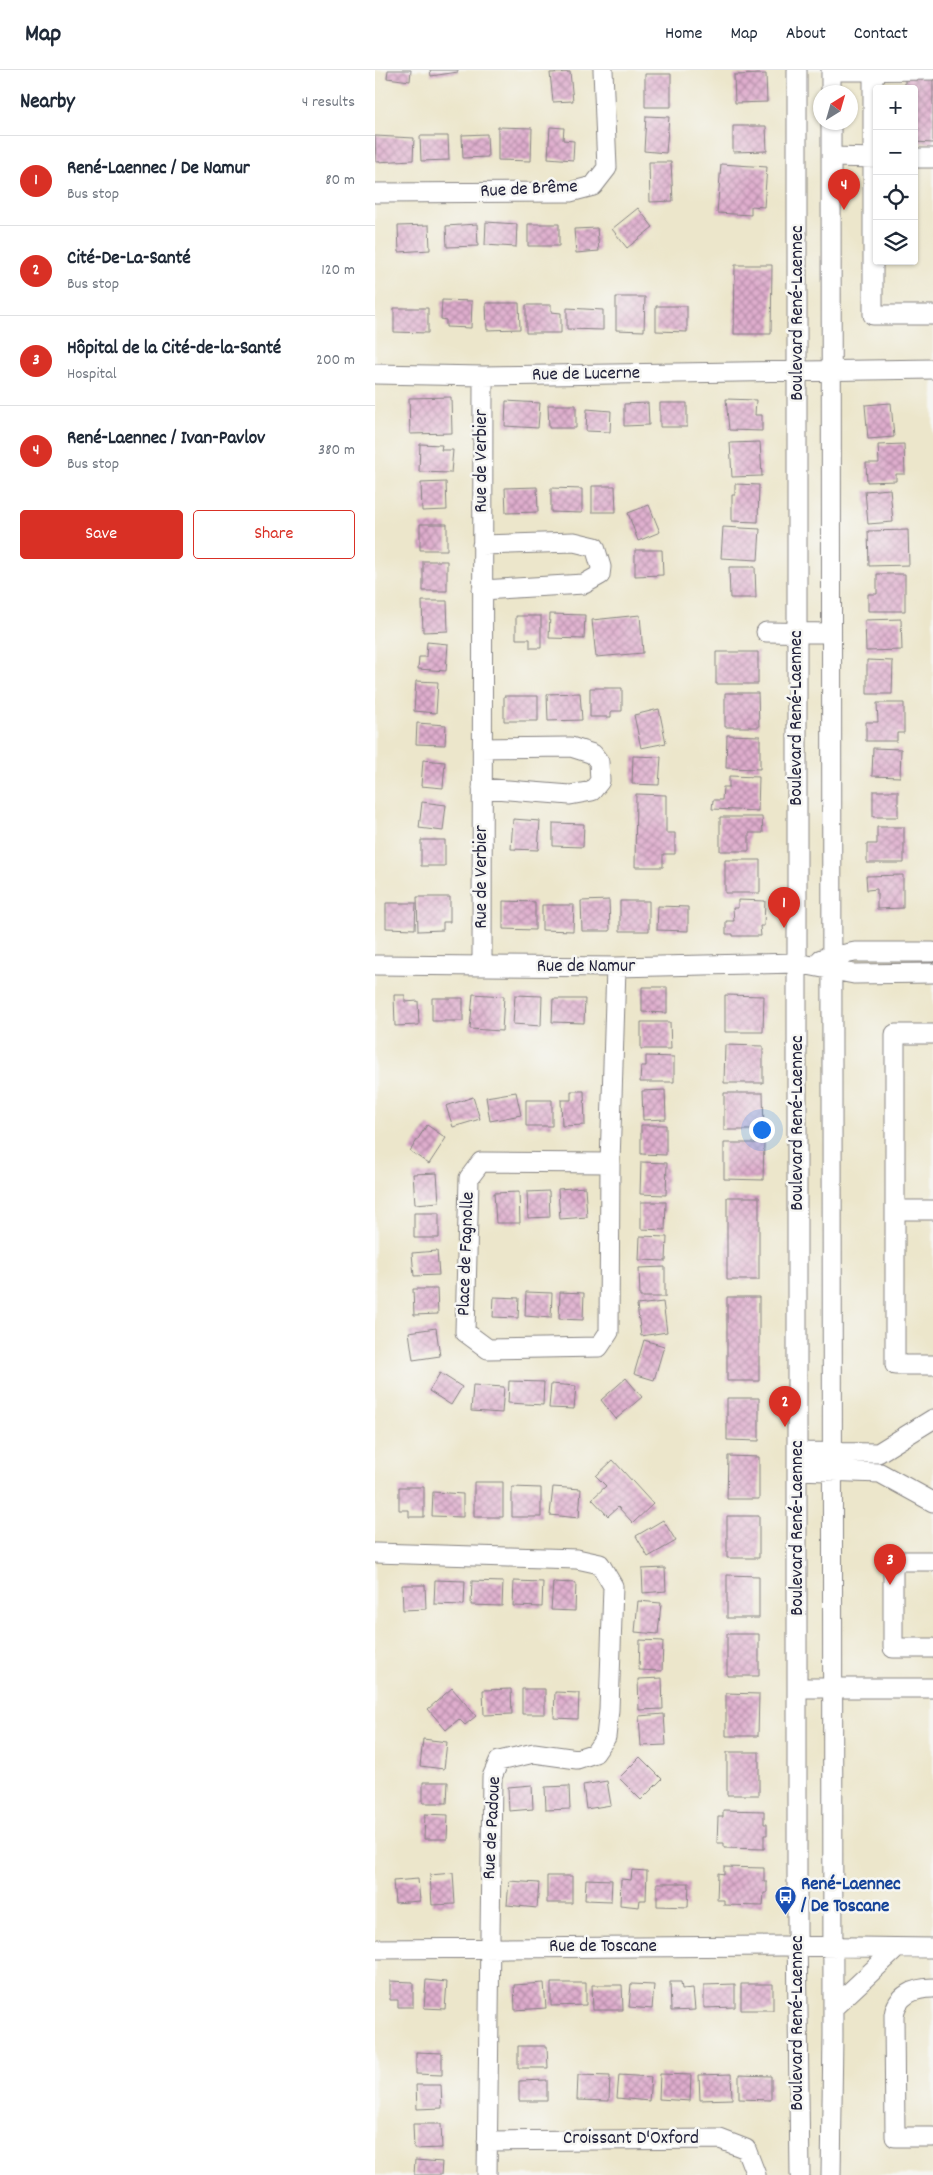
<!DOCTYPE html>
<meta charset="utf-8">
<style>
body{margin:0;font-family:Dekko,sans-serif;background:#f2f2f3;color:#1f2937}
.controls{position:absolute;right:15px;top:15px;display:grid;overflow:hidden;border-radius:5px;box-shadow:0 1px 4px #0004}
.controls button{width:45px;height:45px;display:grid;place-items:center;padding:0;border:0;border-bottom:1px solid #e0e1e3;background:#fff;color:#1f2937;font:25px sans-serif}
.compass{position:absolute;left:438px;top:15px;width:45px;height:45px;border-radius:50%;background:#fff;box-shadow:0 1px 4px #0004;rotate:37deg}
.you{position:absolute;left:386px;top:1059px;width:18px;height:18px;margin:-12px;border:4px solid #fff;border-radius:50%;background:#1a73e8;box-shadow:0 0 0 8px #1a73e833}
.badge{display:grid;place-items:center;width:32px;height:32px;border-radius:50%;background:#d93025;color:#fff;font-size:16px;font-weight:700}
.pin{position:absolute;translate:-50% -41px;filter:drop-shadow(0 1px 2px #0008)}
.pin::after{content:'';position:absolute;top:26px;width:18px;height:15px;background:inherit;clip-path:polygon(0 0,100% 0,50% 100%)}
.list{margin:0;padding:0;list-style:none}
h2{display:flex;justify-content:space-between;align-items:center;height:65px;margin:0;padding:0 20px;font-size:21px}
h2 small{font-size:16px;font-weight:400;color:#747a83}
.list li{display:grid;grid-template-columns:32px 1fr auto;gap:15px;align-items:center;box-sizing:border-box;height:90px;padding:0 20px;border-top:1px solid #e0e1e3}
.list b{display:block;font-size:19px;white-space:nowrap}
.list p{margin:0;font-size:16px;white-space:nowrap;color:#747a83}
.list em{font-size:16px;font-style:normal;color:#747a83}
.actions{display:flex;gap:10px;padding:15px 20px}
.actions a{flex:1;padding:11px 0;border:1px solid #d93025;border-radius:5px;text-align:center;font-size:18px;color:#d93025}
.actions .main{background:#d93025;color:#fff}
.icon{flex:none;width:28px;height:28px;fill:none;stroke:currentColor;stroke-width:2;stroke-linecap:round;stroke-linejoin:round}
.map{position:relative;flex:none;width:558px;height:2105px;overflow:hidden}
header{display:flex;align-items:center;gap:30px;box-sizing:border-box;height:70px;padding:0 25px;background:#fff;border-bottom:1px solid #e0e1e3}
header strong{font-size:24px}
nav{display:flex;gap:28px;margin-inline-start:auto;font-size:18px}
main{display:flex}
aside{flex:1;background:#fff}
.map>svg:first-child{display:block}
</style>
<header>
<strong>Map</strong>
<nav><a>Home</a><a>Map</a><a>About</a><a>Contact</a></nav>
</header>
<main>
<aside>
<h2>Nearby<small>4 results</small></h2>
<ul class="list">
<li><span class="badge">1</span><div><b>René-Laennec / De Namur</b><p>Bus stop</p></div><em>80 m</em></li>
<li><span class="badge">2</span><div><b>Cité-De-La-Santé</b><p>Bus stop</p></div><em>120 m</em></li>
<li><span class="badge">3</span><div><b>Hôpital de la Cité-de-la-Santé</b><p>Hospital</p></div><em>200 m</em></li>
<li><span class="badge">4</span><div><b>René-Laennec / Ivan-Pavlov</b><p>Bus stop</p></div><em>380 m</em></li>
</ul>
<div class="actions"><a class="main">Save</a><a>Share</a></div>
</aside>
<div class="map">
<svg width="558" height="2105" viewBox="0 0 558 2105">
<defs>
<pattern id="building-cross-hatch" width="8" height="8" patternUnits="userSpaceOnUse" patternTransform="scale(1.25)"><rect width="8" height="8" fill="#dfadcd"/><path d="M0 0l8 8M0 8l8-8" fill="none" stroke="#b48ca8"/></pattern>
</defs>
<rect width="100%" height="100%" fill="#f6f6f2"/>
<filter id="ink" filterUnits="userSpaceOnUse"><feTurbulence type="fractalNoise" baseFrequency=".02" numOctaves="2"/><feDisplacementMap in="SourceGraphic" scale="10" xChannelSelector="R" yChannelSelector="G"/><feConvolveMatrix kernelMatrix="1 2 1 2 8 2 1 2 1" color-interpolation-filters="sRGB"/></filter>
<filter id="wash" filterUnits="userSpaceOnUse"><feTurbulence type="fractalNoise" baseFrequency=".0096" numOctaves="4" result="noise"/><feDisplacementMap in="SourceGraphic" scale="20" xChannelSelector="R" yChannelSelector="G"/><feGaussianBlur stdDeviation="1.12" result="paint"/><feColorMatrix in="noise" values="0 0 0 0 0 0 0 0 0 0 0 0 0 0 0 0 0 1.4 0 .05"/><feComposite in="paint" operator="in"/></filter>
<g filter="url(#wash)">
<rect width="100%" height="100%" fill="#ece6cb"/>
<g id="blocks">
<path fill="url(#building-cross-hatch)" d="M13 0H36L35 11 12 8Z
M55 0H83V2L56 6Z
M195 2 198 31 178 32 175 3Z
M270 4H296V37H270Z
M391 4 392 32 360 33 359 5Z
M530 5H558V73L539 72V19H530Z
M271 46 294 47 291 83 269 81Z
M358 56H391L392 81 358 82Z
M123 57 157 58 156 91 123 90Z
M175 57 189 58 188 70 199 71 198 90 173 88Z
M112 64 113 87 88 88 87 65Z
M0 66 39 68 38 90 1 92Z
M45 66H73L74 90 46 91Z
M274 92H296L298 131 275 132Z
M346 94 392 97 389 137 376 136V145L342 143Z
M263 138 278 157 252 178 237 159Z
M111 152 142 154 141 177 110 175Z
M102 154 103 176 72 177 71 156Z
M153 154H184V176H153Z
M54 155 55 180 24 182 23 156Z
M222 158 224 181 201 183 199 159Z
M360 195H397L396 264H359Z
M241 227H270L269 261 241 260Z
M67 230 97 231 96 258 71 257V250L66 249Z
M111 233H144L145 259 112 260Z
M151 235H176V242L186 243V263H151Z
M281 236H312V262L281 261Z
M19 238H53V263L19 262Z
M192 238 228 240V260L192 259Z
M76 327 77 363 35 364 34 328Z
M351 329 381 330 380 345H387V361L354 360Z
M131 331 165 333 163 358 130 356Z
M273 333 274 355 249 356V334Z
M285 333H312V357H285Z
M516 333 519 367 493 369 490 335Z
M173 335H201V358H174Z
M212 339 236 341 235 362 211 361Z
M385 372 387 406 357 407 355 373Z
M45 374 67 375 66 380H78L76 403 44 402Z
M529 374 530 404H521V411L492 412 491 393H504L503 375Z
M71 412 72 440 47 441 46 413Z
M360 414 384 415 383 452 357 451V425H360Z
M217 416H240L241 442H217Z
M162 417 163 442 131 443 130 418Z
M176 418 207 419V443L176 442Z
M515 419 518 452 493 454 490 421Z
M274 435 285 462 263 471 253 443Z
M45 454H72V480H45Z
M348 457 385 459 383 490 346 488Z
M533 460 534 495 494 496 493 461Z
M260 480H287L288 505 260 506Z
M48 491H72V521H48Z
M354 497H380L381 528H355Z
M502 504H530V541H493V524H502Z
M47 531H72L73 561 48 562Z
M175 544 210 545 209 569 174 568Z
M265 545 268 583 221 587 217 550Z
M141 546H166V578H155V569H141Z
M526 549 527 580 491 581 490 550Z
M52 572 73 574 71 601 43 599 44 587H51Z
M341 582H383V614H341Z
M492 590 518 591 517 624H492Z
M41 611 63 612 61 643 39 641Z
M215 618H247V641H236V647H215Z
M205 623 207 650 173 651 172 624Z
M350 623H383L384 657H350Z
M129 626H163V651H129Z
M502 633H529V663H522V671H491V652H503Z
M284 639 291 673 266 678 259 645Z
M42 653 71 655 70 675 41 674Z
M352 665 385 666V699L351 698Z
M498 678 526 679 525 707 497 706Z
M258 686 286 687 284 715 257 714Z
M48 690 70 692 68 718 46 716Z
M354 706 384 707 383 741 337 739 338 730H347L348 717H354Z
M498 721H523V747H498Z
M261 724 291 725V763H300V784H288V797H260Z
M47 732 71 735 68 761 44 758Z
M345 747H387L388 763H374V781H345Z
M138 749 165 751 163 780 136 779Z
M178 753 209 754 208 777 178 776Z
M502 757H529V793H492V774H502Z
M46 770H70V796H46Z
M350 790H385V823H350Z
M528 805V838L502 839V819L492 820 491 806Z
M42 827H75V852H68V860L43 861Z
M234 830 235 861H207L206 831Z
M363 830 390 831 389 856H385L386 866H358V864H351V851H359L358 838H363Z
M128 831 160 832V860L128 859Z
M245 831H274V861H245Z
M11 833H41L40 859 11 858Z
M167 835H199L198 861 167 860Z
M283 836 313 837V861L282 860Z
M267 917H292V943L267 942Z
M98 924 129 926 127 961 95 959Z
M19 925H30V932L43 931 44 955 20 956Z
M140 925 167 926 166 956 138 954Z
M350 925 389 926 388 962H350Z
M57 928H88V951H57Z
M178 929H210L209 953 177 952Z
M266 952H295L296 979H266Z
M350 975 388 976V1013H349Z
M271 986 299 987V1012H265L266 996H271Z
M290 1020 291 1049 268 1050 267 1021Z
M196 1021H209L210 1055 187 1056 186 1030H196Z
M141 1022 146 1045 115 1051 111 1027Z
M349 1023H388L389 1060H349Z
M98 1027 105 1049 78 1057 71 1036Z
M151 1030H177V1056H151Z
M52 1055 71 1068 54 1094 35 1081Z
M266 1055H291V1085L266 1084Z
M349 1073H389L388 1110 349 1109Z
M266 1092 292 1093 291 1125 265 1124Z
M62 1103 64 1132 40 1134 38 1104Z
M210 1117 212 1147 185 1149 183 1119Z
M174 1121 175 1147 153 1148 152 1122Z
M144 1122 145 1153H121L119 1123Z
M352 1127H384V1210H352Z
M266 1132H291L290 1160 266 1159Z
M39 1143H64V1168H39Z
M265 1166 292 1167 291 1191 264 1190Z
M62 1181 64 1205 39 1206 37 1183Z
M290 1197V1227H265L264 1198Z
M38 1219H62L63 1244 39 1245Z
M151 1222 177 1223 176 1248 150 1246Z
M185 1222 209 1223 208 1250 184 1249Z
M119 1227 144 1228 143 1248 118 1247Z
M352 1227H384V1311H352Z
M288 1232 292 1262 266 1266 262 1235Z
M61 1258 65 1286 38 1290 34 1262Z
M269 1270 289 1276 279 1310 259 1304Z
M65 1303 87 1317 76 1335 54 1321Z
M251 1308 267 1327 241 1349 226 1330Z
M134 1311 169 1312 168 1335 133 1333Z
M176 1314 201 1316 199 1339 174 1338Z
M98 1315 129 1317 127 1343 96 1341Z
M352 1328H384V1371L352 1370Z
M353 1386 384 1387V1429H352Z
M238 1390 278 1434 258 1453 243 1437 233 1446 217 1429 231 1416 221 1406Z
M99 1412H128V1447H99Z
M24 1417H49V1447H34V1440H24Z
M137 1417 166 1418V1447H137Z
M178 1417 206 1419 204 1448 175 1445Z
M58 1422 88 1424V1447L57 1446Z
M352 1446H384V1488H352Z
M288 1450 301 1471 273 1487 261 1466Z
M290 1498 291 1521 268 1523 267 1499Z
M352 1505 384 1506V1548H352Z
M60 1510 90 1511 89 1535 59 1534Z
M97 1511 128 1512 127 1536 96 1535Z
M139 1511 168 1512 167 1537 138 1536Z
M178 1512 201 1513 200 1541 176 1540Z
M27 1515H50L51 1539 28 1540Z
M263 1531 286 1533 283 1564 260 1562Z
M352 1564H384V1606H352Z
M265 1570 288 1571 287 1601 264 1600Z
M287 1608 288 1639 264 1640 263 1609Z
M77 1618 101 1646 90 1655 84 1649 71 1660 53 1639Z
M136 1619 137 1644 109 1645 108 1620Z
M147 1619H170V1644H147Z
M180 1622 204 1623 203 1649 179 1648Z
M351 1623 384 1624 383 1666H351Z
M289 1644 291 1675 266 1676 264 1646Z
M48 1669 72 1672 69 1699 45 1696Z
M352 1682H384V1725H352Z
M265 1687 287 1709 266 1730 244 1708Z
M232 1711 236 1735 211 1739 208 1715Z
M48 1712H73L72 1733H48Z
M157 1715 158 1739 134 1741 133 1717Z
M194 1716 195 1739 171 1740 170 1717Z
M348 1740 389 1741V1754H392V1765H389V1779L349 1778V1773H342L343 1747H348Z
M50 1744 73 1745 72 1769H49Z
M349 1797 389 1798V1812H392V1823H389L388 1836 349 1835V1830H342L343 1803 349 1804Z
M257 1800 272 1801 271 1830H265L264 1837 245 1835 246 1809 256 1810Z
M78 1803 80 1834 57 1835 55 1805Z
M172 1806H197V1833H172Z
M43 1809 45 1831 20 1833 18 1811Z
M211 1809 237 1810 236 1831 210 1830Z
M134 1811 164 1813 162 1838 132 1835Z
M282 1813H314L313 1837 282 1836Z
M51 1910 72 1912 70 1939 49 1938Z
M15 1911 38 1912V1937H23V1930H15Z
M295 1912H306L307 1919 318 1918 320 1940 296 1941Z
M169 1913 171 1938 140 1940 139 1915Z
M176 1913H211V1935L176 1936Z
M256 1914 279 1915 277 1939 254 1937Z
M360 1914V1937L329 1938V1915Z
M366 1914H398V1940H366Z
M217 1915H247L248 1940H218Z
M143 1976H172L173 1998H143Z
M41 1982 67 1983V2005L41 2004Z
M285 2004 316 2005 315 2031 284 2029Z
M356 2004 357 2029 325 2030 324 2005Z
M203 2005 235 2006 234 2031 202 2030Z
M244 2005 276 2007 274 2031 242 2028Z
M364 2005 396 2006V2030L364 2029Z
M172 2010V2031H144V2011Z
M41 2015H66L67 2038 42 2039Z
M38 2054H66L67 2078 39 2079Z
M40 2090 67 2092 66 2105H39Z"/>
</g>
</g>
<g filter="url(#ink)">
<use href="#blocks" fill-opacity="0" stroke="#878483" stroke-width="1"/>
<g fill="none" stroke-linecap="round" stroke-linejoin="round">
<defs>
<path id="minor" d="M422 0V1859L425 2105
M498 0V245H558
M456 1 558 0
M456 22V0
M456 87 502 88
M539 88H558
M0 123 195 122 218 116 232 98 228 0
M0 304 108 306 558 299
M107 475 199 472 220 477 226 497 225 505 209 514 107 520
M391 562 456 563
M107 718 195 725 217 721 225 711 224 692 218 684 196 677 107 678
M446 889 480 882H558
M0 895 241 897 422 893 479 904 558 903
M107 896 108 306
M558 964H520V1295H558
M235 1093 106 1092 94 1108 90 1262 113 1279 224 1277 234 1262 235 1093 241 897
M520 1140H558
M423 1382 503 1383 558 1349
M423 1400 505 1403 558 1432
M0 1483 202 1489 225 1494 238 1516 234 1640 231 1667 220 1683 202 1689 159 1683 124 1691 117 1707 112 2105
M558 1491H518V1578H558
M423 1618H558
M0 1879 407 1876 558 1878
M558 1918C539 1918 522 1925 519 1945L520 2067H558
M458 1938 522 1878
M112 2071 345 2069 371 2079 381 2105
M456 2105 458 1965 456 52"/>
</defs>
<use href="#minor" stroke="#878483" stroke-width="21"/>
<use href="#minor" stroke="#fff" stroke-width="19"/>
</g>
</g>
<defs>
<symbol id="bus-pin" viewBox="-11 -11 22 30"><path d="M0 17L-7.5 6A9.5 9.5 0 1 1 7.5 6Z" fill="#1a4fb4" stroke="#f6f6f2"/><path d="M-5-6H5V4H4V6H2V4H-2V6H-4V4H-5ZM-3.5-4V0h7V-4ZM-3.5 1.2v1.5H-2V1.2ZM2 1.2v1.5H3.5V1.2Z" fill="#fff"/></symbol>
</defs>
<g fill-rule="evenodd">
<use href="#bus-pin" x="398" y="1814" width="25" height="34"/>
</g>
<g text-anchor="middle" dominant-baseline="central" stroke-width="5" stroke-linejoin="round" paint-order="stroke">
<g font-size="19" fill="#22223b" stroke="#f6f6f2">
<text transform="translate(154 120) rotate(-3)">Rue de Brême</text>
<text transform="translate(423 243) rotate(-90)">Boulevard René-Laennec</text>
<text transform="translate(211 305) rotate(-1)">Rue de Lucerne</text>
<text transform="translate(107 391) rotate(-90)">Rue de Verbier</text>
<text transform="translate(422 648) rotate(-90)">Boulevard René-Laennec</text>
<text transform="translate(107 807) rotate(-90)">Rue de Verbier</text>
<text x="211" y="897">Rue de Namur</text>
<text transform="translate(423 1053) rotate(-90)">Boulevard René-Laennec</text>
<text transform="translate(92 1184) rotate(-88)">Place de Fagnolle</text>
<text transform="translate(423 1458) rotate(-90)">Boulevard René-Laennec</text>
<text transform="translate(118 1758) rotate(-87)">Rue de Padoue</text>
<text x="228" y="1877">Rue de Toscane</text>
<text transform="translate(423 1953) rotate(-90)">Boulevard René-Laennec</text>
<text x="256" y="2069">Croissant D'Oxford</text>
</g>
<g font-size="19" font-weight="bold" fill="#164399" stroke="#f6f6f2" text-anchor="start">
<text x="426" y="1815">René-Laennec<tspan x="426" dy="22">/ De Toscane</tspan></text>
</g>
</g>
</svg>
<div class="controls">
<button>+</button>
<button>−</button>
<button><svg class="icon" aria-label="locate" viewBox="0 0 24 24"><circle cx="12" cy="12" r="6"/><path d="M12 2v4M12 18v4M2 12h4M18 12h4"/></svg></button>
<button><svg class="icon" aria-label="layers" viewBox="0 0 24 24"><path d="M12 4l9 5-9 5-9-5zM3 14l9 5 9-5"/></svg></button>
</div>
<svg class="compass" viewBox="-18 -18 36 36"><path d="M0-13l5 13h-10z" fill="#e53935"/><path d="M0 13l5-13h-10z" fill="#747a83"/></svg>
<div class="you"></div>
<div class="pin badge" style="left:409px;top:858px">1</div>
<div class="pin badge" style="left:410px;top:1357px">2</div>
<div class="pin badge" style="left:515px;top:1515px">3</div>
<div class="pin badge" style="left:469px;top:140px">4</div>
</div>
</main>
